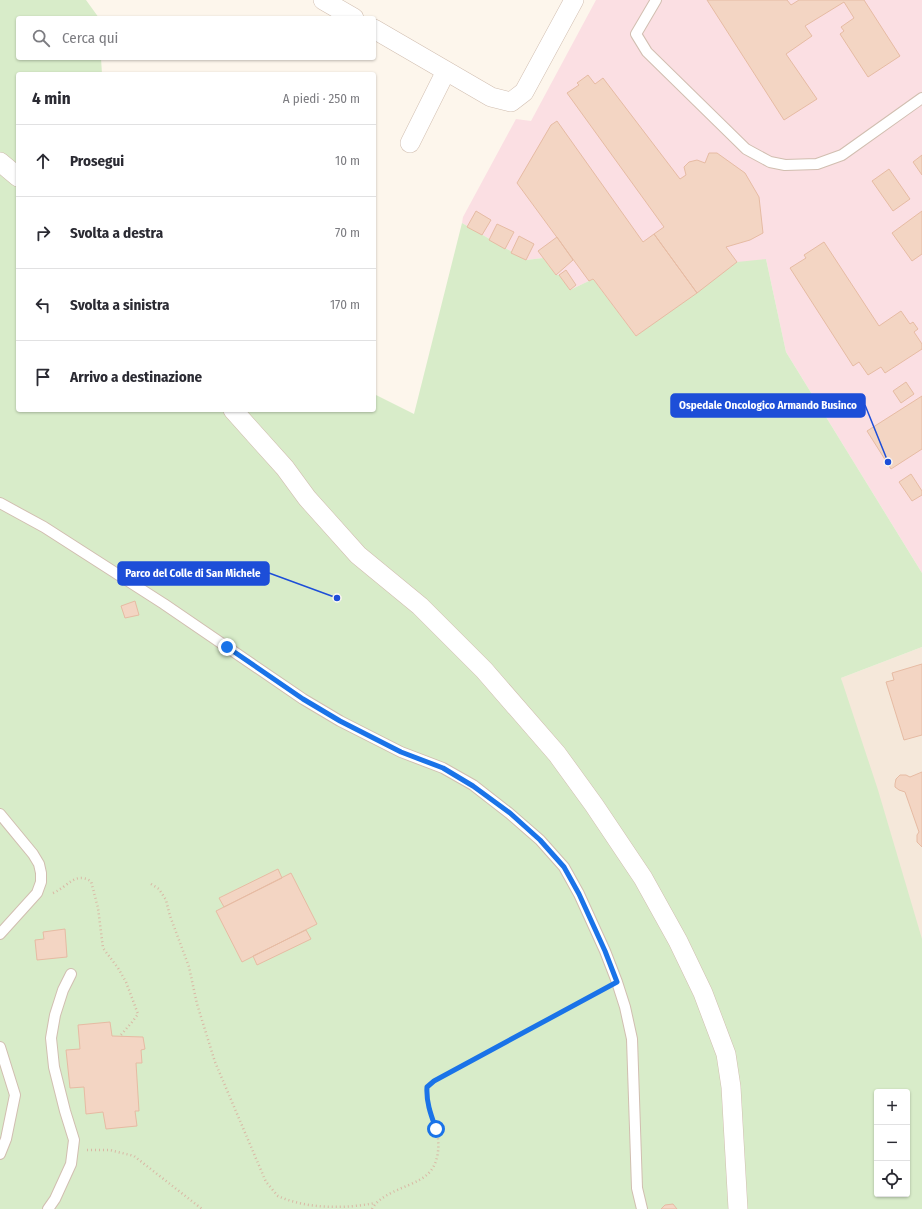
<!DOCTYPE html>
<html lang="it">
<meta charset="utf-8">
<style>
body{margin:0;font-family:"Fira Sans Condensed",sans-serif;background:#f2f2f3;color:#2b2b33}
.controls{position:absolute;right:12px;bottom:12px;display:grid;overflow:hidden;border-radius:4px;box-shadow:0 1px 3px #0004}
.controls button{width:36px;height:36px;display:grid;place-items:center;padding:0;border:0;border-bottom:1px solid #e1e1e2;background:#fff;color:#2b2b33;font:20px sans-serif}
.stop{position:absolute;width:12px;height:12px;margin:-9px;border:3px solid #1a73e8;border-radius:50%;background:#fff}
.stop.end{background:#1a73e8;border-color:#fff;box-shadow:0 1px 4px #0008}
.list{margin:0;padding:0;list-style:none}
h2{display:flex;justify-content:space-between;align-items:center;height:52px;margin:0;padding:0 16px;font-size:17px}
h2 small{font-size:13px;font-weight:400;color:#7c7c81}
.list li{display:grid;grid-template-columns:26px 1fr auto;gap:12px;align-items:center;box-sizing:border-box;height:72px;padding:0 16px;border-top:1px solid #e1e1e2}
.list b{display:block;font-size:15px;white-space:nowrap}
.list em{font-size:13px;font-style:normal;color:#7c7c81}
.icon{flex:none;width:22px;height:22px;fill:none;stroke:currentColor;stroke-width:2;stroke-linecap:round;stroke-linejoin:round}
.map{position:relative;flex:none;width:922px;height:1209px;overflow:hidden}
.search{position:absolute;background:#fff;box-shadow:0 1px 3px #0004;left:16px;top:16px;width:360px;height:44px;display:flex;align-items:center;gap:10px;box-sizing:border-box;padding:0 14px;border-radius:4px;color:#7c7c81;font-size:15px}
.panel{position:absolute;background:#fff;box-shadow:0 1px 3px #0004;left:16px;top:72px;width:360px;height:340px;border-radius:4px}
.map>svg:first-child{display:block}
</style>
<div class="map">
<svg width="922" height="1209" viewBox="0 0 922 1209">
<rect width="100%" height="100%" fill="#fdf6ec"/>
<path fill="#f5e8da" d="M922 647V998L841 678Z"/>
<path fill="#fbdfe3" d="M596 0H922V573L786 352 766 259 697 293 636 336 594 280 589 281 570 290 559 275H556L543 258 526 260 462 223 463 217 516 119 531 121Z"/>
<path fill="#d8ecc9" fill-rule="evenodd" d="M0 0H86L99 18H18V58H101L102 74H18V410H374V394L414 414 462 223 526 260 543 258 556 275H559L570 290 593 279 636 336 737 262 766 259 786 352 922 573V647L841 678 878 790 922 939V1209H0ZM877 1092H907V1194H877Z"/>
<path fill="#f3d5c3" stroke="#e6bba3" d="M707 0H787L791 5 799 0H864L900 56 868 77 840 34 844 31 841 27 854 18 844 2 805 26 812 36 786 54 817 99 784 120Z
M588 75 595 84 603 78 680 179 686 175 684 167 689 162 697 160 705 163 709 153H717L745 173 759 197 763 233 750 240 726 247 737 262 697 293 654 234 664 227 567 93 579 85 577 83Z
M557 121 643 242 654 234 697 293 636 336 594 280 593 279 589 281 517 183 551 125Z
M922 155V175L913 162Z
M889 169 910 199 893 211 872 181Z
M476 211 491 220 482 235 467 227Z
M922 211V254L912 261 892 233Z
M497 224 514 232 505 249 489 240Z
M519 236 534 244 526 260 511 253Z
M557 237 573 260 556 275 538 251Z
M824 242 879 326 901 311 910 324 913 322 918 329 914 332 922 344V349L885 373 881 367 868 375 859 362 853 366 790 268 806 258 804 255Z
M566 270 576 285 570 290 559 275Z
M906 382 914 394 901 403 893 391Z
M922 396V449L891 469 867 431Z
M911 474 922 491V495L912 501 899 482Z
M135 601 139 615 125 618 121 606Z
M922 664V735L904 740 886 682 894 680 892 673Z
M922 772V847L917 842V835L919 832 905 792 899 790 895 787V784L896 779 900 775H906L910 777Z
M278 869 282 878 224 907 219 898Z
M291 873 317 924 242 962 216 911Z
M65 929 67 957 37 960 35 940 44 939 43 932Z
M306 930 311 939 257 965 253 956Z
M110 1022 112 1036 143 1037 145 1049 141 1050 142 1063H136L139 1111H135L137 1126 106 1129 103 1112 86 1114 84 1087 70 1088 66 1050 80 1049 78 1025Z
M673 1204 677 1209H661L665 1205Z"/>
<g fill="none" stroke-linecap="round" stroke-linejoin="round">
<defs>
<path id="lane" d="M656 0 636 34 647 52 746 149 770 162 785 165 817 164 842 155 922 98
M0 503 44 527 164 604 303 699 340 721 401 752 443 768 473 785 509 813 540 840 564 867 579 894 605 951 617 982 625 1007 632 1039 637 1188 642 1209
M0 814 33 854 39 864 41 873V882L37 893 0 934
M0 1047 15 1095 6 1139 0 1154
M48 1209 55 1199 71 1164 74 1140 65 1111 54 1067 51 1038 55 1015 63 990 71 974"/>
<path id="street" d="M323 0 354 18
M374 29 491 97 511 102 524 92 574 0
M410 143 446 71
M0 162 18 177
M233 410 285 468 307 498 358 555 420 606 484 670 557 754 594 805 643 878 678 941 703 993 726 1054 731 1087 738 1209"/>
</defs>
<use href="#lane" stroke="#d1beb0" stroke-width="12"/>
<use href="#street" stroke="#d1beb0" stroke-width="20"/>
<path stroke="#d9b8a5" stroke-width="2.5" stroke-dasharray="1 3" stroke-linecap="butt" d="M151 884 159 889 166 900 170 916 189 967 197 1004 215 1062 266 1182C270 1186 274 1192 278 1196 306 1209 345 1209 375 1203
M53 893C69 886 74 872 91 881L98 908 103 948 118 968 126 982 138 1014 133 1021 120 1036
M87 1150H110L134 1156 202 1209
M372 1209C381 1193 406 1188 421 1179 439 1169 441 1147 436 1128 434 1120 430 1113 428 1105 426 1099 426 1093 427 1087L434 1081 604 989"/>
<use href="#lane" stroke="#fff" stroke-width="10"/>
<use href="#street" stroke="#fff" stroke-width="19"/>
</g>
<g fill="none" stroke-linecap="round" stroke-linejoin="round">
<path stroke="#1a73e8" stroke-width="5" d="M227 647 303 699 340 721 401 752 443 768 473 786 510 813 540 840 564 867 579 894 605 951 617 982 434 1081 427 1087C426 1102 431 1115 436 1129"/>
</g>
<path fill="none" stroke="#1d4ed8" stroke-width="1.5" d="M888 462L865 405M337 598L269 573"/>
<g fill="#1d4ed8" stroke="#fffaf3" stroke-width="1.5">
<circle cx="888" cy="462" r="4"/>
<circle cx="337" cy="598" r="4"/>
</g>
<g fill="#1d4ed8" stroke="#1d4ed8" stroke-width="1.5">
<rect x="671" y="394" width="194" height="23" rx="4"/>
<rect x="118" y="562" width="151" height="23" rx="4"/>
</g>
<g font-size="11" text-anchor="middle" font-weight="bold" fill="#fff">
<text x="768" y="409">Ospedale Oncologico Armando Businco</text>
<text x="193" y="577">Parco del Colle di San Michele</text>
</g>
</svg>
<div class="controls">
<button>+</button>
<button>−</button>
<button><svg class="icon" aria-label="locate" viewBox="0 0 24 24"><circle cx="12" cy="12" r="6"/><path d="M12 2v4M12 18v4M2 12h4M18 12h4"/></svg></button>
</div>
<div class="stop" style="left:436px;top:1129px"></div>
<div class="stop end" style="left:227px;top:647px"></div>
<div class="search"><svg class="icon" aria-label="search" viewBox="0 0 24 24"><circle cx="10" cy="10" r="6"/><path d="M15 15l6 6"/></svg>Cerca qui</div>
<section class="panel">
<h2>4 min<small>A piedi · 250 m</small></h2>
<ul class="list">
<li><svg class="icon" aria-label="ahead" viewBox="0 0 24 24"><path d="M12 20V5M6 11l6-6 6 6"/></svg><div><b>Prosegui</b></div><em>10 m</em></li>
<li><svg class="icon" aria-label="right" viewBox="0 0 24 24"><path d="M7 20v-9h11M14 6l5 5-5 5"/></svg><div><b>Svolta a destra</b></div><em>70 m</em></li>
<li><svg class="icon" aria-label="left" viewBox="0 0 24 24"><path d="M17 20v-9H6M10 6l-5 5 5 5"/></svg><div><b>Svolta a sinistra</b></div><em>170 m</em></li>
<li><svg class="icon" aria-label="arrive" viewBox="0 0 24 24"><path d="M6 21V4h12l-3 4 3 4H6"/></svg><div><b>Arrivo a destinazione</b></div></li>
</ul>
</section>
</div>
